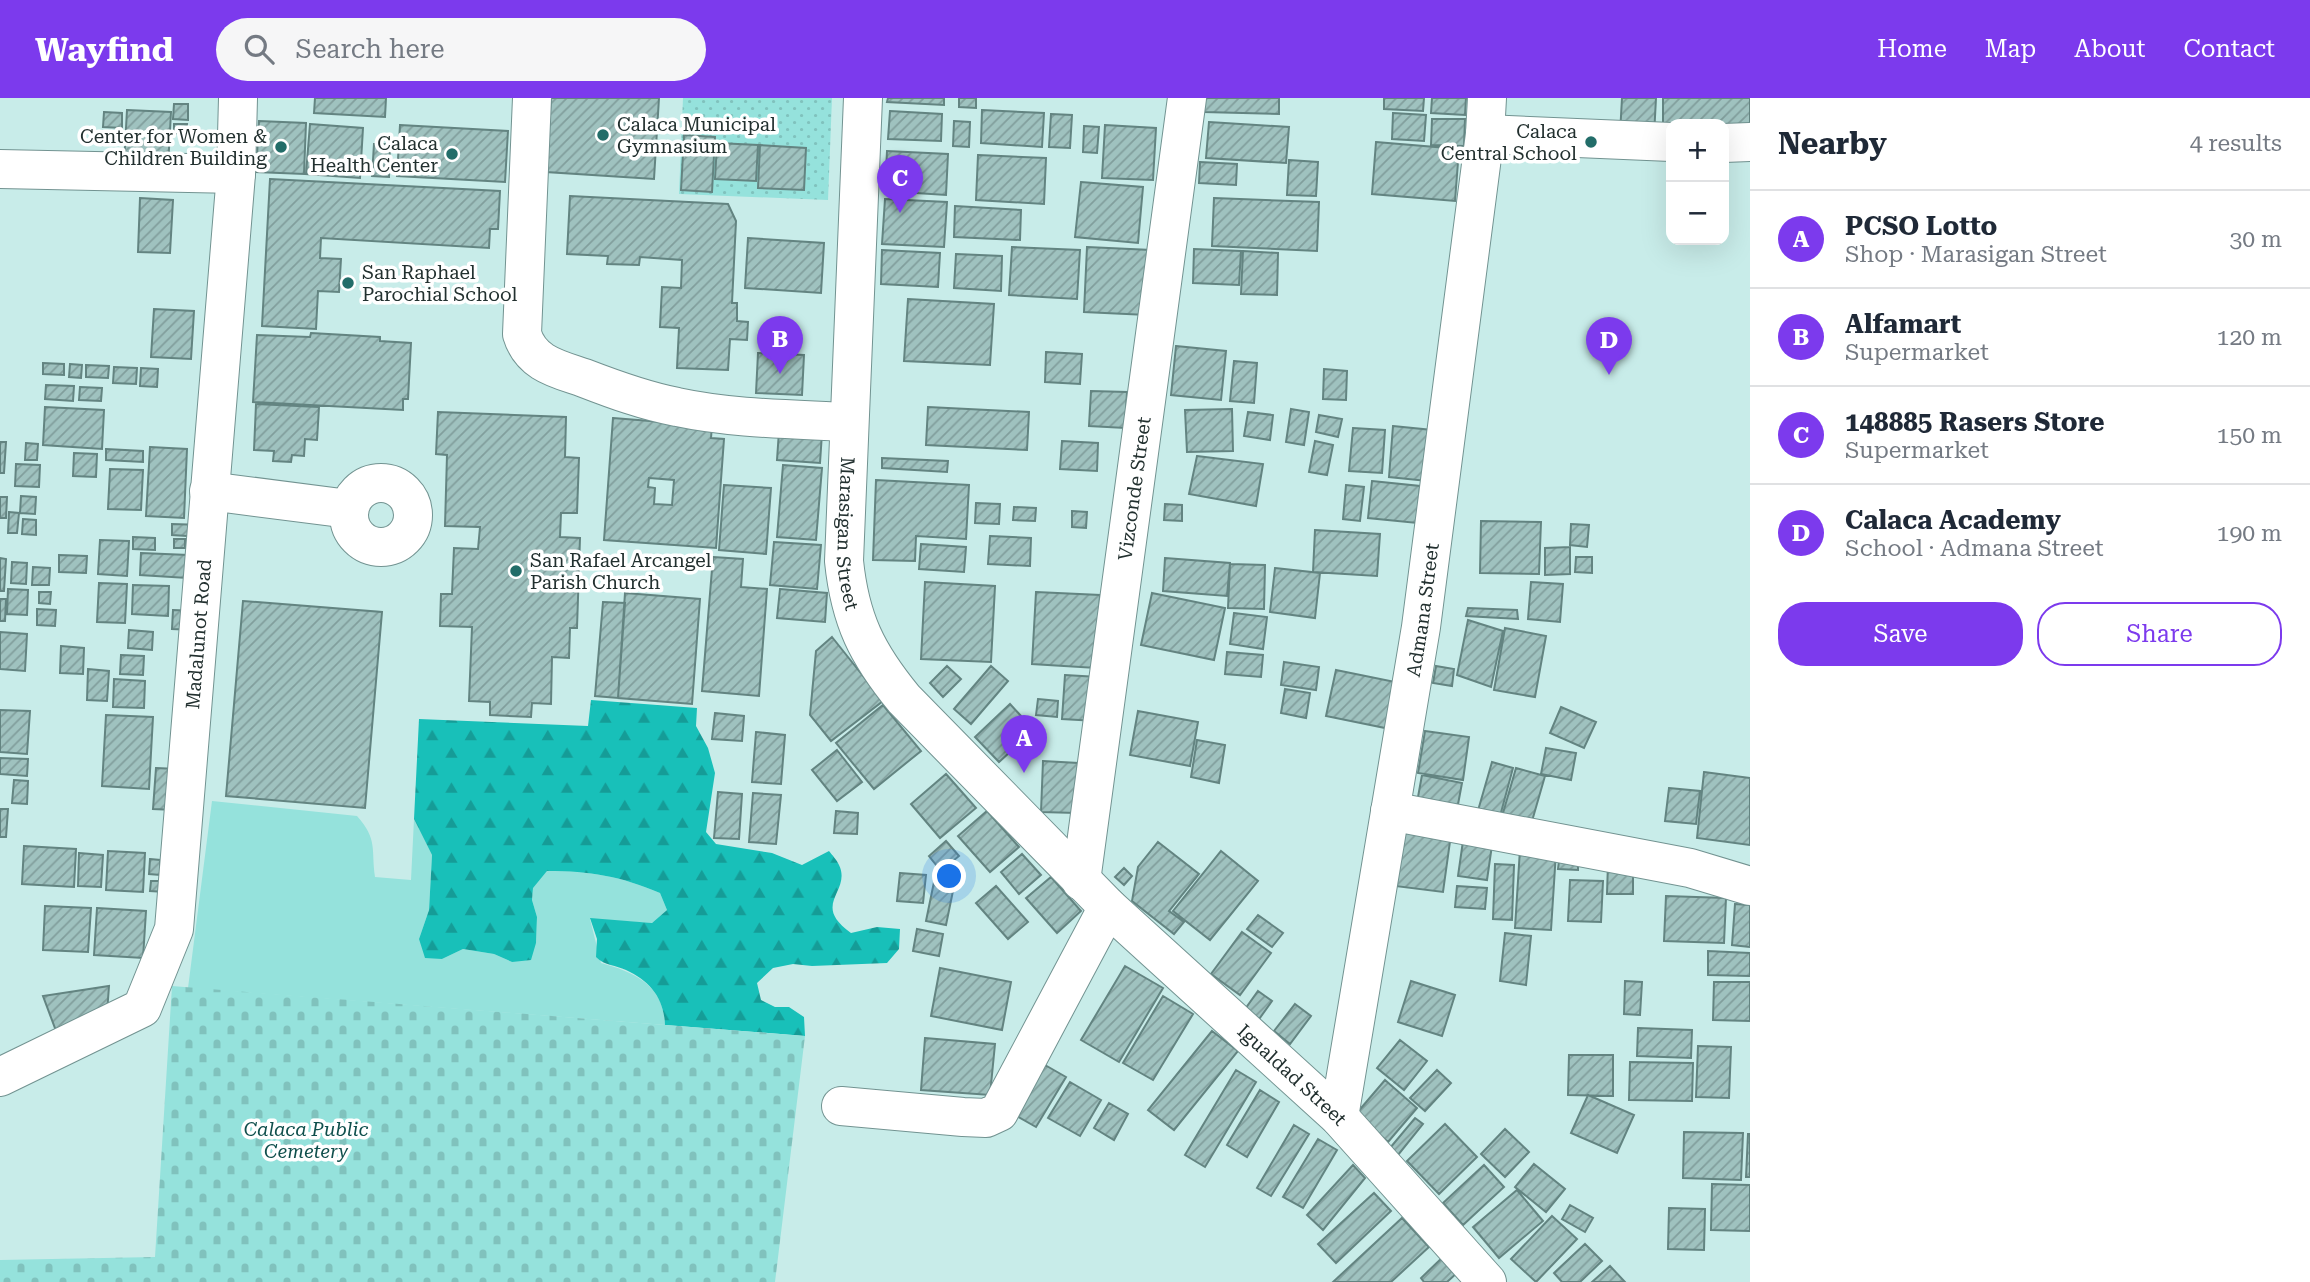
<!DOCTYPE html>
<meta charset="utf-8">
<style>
body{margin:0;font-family:"Roboto Serif",serif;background:#f6f6f7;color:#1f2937}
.controls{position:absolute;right:21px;top:21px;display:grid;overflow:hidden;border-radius:14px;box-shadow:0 7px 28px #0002}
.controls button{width:63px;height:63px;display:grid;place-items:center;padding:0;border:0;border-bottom:2px solid #e0e1e3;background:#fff;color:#1f2937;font:35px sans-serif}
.you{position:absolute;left:950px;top:779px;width:24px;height:24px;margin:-18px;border:5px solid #fff;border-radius:50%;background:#1a73e8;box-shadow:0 0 0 10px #1a73e833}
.badge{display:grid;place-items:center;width:46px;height:46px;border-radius:50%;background:#7c3aed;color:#fff;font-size:23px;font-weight:700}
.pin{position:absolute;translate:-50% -58px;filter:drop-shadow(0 2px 4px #0008)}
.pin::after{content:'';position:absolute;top:37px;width:24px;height:21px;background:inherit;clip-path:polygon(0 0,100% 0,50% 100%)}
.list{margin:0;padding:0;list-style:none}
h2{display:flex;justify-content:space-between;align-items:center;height:91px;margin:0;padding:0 28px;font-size:30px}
h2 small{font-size:23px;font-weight:400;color:#747a83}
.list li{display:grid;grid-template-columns:46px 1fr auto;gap:21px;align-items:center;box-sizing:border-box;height:98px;padding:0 28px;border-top:2px solid #e0e1e3}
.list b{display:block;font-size:26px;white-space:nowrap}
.list p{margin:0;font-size:23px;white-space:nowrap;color:#747a83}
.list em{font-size:23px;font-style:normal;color:#747a83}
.actions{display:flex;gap:14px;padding:21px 28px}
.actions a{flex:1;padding:16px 0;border:2px solid #7c3aed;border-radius:28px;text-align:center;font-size:24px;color:#7c3aed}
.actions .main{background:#7c3aed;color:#fff}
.icon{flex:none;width:38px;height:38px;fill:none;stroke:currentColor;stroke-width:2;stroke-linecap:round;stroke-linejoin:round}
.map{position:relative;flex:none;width:1750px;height:1184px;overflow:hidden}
header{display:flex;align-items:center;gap:42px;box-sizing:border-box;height:98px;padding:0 35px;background:#7c3aed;color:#fff}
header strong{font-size:33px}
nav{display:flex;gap:38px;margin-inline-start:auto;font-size:24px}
.search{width:490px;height:63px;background:#f6f6f7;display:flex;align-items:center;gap:18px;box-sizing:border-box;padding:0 24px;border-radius:38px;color:#747a83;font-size:26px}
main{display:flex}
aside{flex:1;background:#fff}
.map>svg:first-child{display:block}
</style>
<header>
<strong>Wayfind</strong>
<div class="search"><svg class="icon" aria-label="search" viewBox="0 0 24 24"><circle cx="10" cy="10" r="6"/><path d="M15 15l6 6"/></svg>Search here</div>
<nav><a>Home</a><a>Map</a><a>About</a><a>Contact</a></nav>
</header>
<main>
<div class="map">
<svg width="1750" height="1184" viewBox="0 0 1750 1184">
<defs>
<pattern id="forest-firs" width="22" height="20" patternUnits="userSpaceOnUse" patternTransform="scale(1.75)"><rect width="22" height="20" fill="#18c0b9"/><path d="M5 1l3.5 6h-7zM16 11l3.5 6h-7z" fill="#159c97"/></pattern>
<pattern id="cemetery-stones" width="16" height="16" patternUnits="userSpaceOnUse" patternTransform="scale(1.75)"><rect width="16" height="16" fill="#95e2dc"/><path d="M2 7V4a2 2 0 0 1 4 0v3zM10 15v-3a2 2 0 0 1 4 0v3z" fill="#80c2bd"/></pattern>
<pattern id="park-dots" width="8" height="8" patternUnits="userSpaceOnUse" patternTransform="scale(1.75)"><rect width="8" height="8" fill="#95e2dc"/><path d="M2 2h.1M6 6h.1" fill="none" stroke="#80c2bd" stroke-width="1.8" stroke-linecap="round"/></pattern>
<pattern id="building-hatch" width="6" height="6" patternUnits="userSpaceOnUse" patternTransform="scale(1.75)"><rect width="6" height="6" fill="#9fc2bf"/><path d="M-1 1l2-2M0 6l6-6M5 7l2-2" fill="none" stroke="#819e9c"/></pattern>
</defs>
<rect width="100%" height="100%" fill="#c8ece9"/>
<path fill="#95e2dc" d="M212 703 357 718C378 742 371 750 375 779L411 782 414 721 432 757 429 812 419 841 442 861 463 851 494 856 512 864 536 845 537 819 532 802 533 789 547 773C590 773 620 778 660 795L667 812 652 825 590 821 601 865C635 874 664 888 665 927L188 890Z"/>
<path fill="url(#forest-firs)" d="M591 602 697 610 696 628 708 650 715 675 706 734 716 746 772 755 802 767 829 753C832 757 837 762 839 767 852 794 810 806 851 835L877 829 900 831 899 851 887 865 812 868 793 866 773 870 757 885 761 902 775 909H789L804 919 805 938 665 927C664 900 650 883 626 872 616 867 605 868 596 859L597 841 590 820 652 825 667 812 660 795C620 778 590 773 547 773L533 790 532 802 537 819 536 845 531 862 512 864 494 856 463 851 442 861 425 860 419 841 429 812 432 757 414 721 419 621 588 628Z"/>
<path fill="url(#cemetery-stones)" d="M172 888 805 938 775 1184H0V1162L155 1159Z"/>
<path fill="url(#park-dots)" d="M683 0H832L828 102 679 96Z"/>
<path fill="url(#building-hatch)" stroke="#638481" stroke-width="2" fill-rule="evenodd" d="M315 0H386L385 19 314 15Z
M551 0H659L654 81 546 74Z
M888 0H944V7L887 4Z
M959 0H976V10L959 9Z
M1204 0H1279V16L1204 14Z
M1384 0H1424L1423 13 1384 11Z
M1432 0H1466L1465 17 1431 15Z
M1622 0H1656L1654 38 1620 36Z
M1663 0H1750V38L1724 26H1671L1663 37Z
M174 6H188V22L173 21Z
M127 12 171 14 168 69 124 66Z
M982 12 1044 15 1042 49 981 45Z
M890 13 942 16 941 43 888 41Z
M104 14 122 15V30L103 29Z
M1393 15 1426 17 1424 43 1392 41Z
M1051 16 1072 17 1070 50 1049 49Z
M1432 21H1465L1464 48 1431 47Z
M259 23 306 25 304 76 256 74Z
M954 23 970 24 969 49 953 48Z
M1209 24 1289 29 1286 65 1206 60Z
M174 26H187L186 36 174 35Z
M310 26 363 30 360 80 306 76Z
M400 27 508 33 505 84 397 78Z
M1105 27 1156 30 1153 82 1102 80Z
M1084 28 1099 29 1097 55 1083 54Z
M684 37 715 39 712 94 681 92Z
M1376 44 1459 51 1455 103 1372 96Z
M717 45 758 47 756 83 715 81Z
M374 46H390L389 79 372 78Z
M760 47 806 50 804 92 758 90Z
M887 53 948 56 946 97 885 93Z
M978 57 1046 60 1044 106 976 102Z
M1289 62 1318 64 1316 98 1287 97Z
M1200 64 1237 66 1236 87 1199 85Z
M270 81 500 93 498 131H490L489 150 321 140 320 160 341 161 339 194 318 193 316 231 262 228Z
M1081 84 1143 89 1138 145 1075 139Z
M570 98 728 106 736 123 732 205H737V223L748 224 747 242 730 241 728 272 677 270 679 230 660 229 662 189 681 190 682 162 640 159 639 167 607 166 608 158 567 156Z
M140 100 173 102 170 155 138 154Z
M1214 100 1319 104 1317 153 1212 148Z
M885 101 947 104 944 149 882 146Z
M955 108 1021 112 1020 142 954 139Z
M748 140 824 145 821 195 745 190Z
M1012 149 1080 152 1077 201 1009 197Z
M1087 149 1151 152 1147 217 1084 214Z
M1194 151 1241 153 1239 187 1193 185Z
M882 152 940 155 938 189 881 186Z
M1243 153 1278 155 1277 197 1241 196Z
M956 156 1002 158 1001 193 954 190Z
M908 201 994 206 990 267 904 263Z
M154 211 194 213 191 261 151 259Z
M311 235 380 239V243L411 245 408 301H403V312L253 304 257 237 310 239Z
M1176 248 1226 253 1221 302 1171 297Z
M1046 254 1082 256 1080 286 1045 284Z
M758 255 804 257 802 297 756 295Z
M1234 263 1257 265 1254 305 1230 303Z
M43 265 64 266V277L43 276Z
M70 266 82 267 81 280 69 279Z
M86 267 109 268 108 280 86 279Z
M114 269 137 270 136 286 113 285Z
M141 270 158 271 157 289 140 288Z
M1324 271 1347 273 1346 302 1323 301Z
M46 287 74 288 73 303 45 301Z
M80 289 102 290 101 303 79 302Z
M1091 293 1127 294 1125 330 1089 328Z
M256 306 319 309 317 342 305 341 304 358 292 357 291 364 273 363 274 353 254 352Z
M45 309 104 312 102 351 43 347Z
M928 309 1029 314 1027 352 926 347Z
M1232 311 1233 353 1187 354 1185 312Z
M1291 311 1309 314 1304 347 1286 344Z
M438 314 566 319 565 359 579 360 577 415H561L560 439 580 440 577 530H570L569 560 552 559 551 606 532 605 531 619 490 617V604L469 603 472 529 440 528 441 496H452L454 450 478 451 480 429 445 428 447 357 436 356Z
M1248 314 1273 317 1270 342 1244 338Z
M1319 317 1342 321 1338 339 1316 334Z
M613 320 712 328 711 340 724 341 716 450 604 442ZM649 380 674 382 672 407 654 406 655 390 648 389Z
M1393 328 1432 332 1427 383 1389 379Z
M1353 330 1385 332 1382 375 1349 373Z
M779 333 822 335 820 365 777 362Z
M1062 343 1098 345 1097 373 1060 371Z
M1315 343 1333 347 1327 377 1309 374Z
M0 344H6L4 375H0Z
M26 345 38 346 37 362H25Z
M150 349 187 351 184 420 146 418Z
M106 351 143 353V364L106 362Z
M74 355 97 356 96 379 73 378Z
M1197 358 1263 366 1256 408 1189 396Z
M882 360 948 363 947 374 882 370Z
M16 366 40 367 39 389 15 388Z
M783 367 822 370 816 442 777 439Z
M110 371 143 372 141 412 108 411Z
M876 382 969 387 966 441 916 438 915 463 873 462Z
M1372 383 1420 388 1417 425 1368 420Z
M724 387 771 390 766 456 719 452Z
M1346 387 1364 389 1360 423 1343 421Z
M21 398 36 399 35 416 20 415Z
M0 399H7L6 420H0Z
M976 405 1000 406 999 426 975 425Z
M1165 406 1182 407V423L1164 422Z
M1014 409 1036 410 1035 423 1013 422Z
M1072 413 1087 414 1086 430 1072 429Z
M9 414 19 415 17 435H8Z
M23 421 36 422V437L22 436Z
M1481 423 1541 424 1539 476 1480 475Z
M172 426 203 427 202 439 172 437Z
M1571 426 1589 427 1587 449 1570 447Z
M1315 432 1380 436 1377 478 1313 474Z
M990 438 1031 440 1030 468 988 466Z
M133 439 155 440V452L133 451Z
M174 441H185V450H174Z
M100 442 129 443 127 478 98 476Z
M774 444 821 447 817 491 770 487Z
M921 446 966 449 964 474 919 471Z
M1570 449V476L1545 477V450Z
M141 455 188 457 187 480 140 477Z
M59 457 87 458 86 475 59 474Z
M713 459 743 461 741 489 767 491 759 598 702 593Z
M1576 459H1592V475L1575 474Z
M0 460 6 461 4 493H0Z
M1165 460 1230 465 1227 498 1163 493Z
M12 464 27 465 26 486 11 485Z
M1230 466 1265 467 1264 511 1228 510Z
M33 469 50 470 49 487H32Z
M1275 470 1320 475 1315 520 1270 514Z
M925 484 995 488 991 564 921 561Z
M1531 484 1563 486 1560 524 1528 521Z
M99 485 127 486 125 525 97 524Z
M133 487 169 488 168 518 132 516Z
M8 491 28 492 27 517 7 516Z
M780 491 827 495 825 524 777 520Z
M39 494H51L50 506 39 505Z
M1036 494 1100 497 1096 570 1032 566Z
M625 495 700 501 692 606 618 600Z
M1152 495 1225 510 1214 562 1141 547Z
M0 501H6L5 523H0Z
M243 503 382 514 365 710 226 698Z
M603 504 625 505 618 600 595 598Z
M1468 510 1517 512 1518 521 1466 518Z
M37 511 56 512 55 528 37 527Z
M173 512 196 513 195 532 172 531Z
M1234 515 1267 519 1263 551 1230 546Z
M1468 522 1503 533 1491 589 1457 577Z
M1505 530 1546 538 1535 599 1494 592Z
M129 532 153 534 152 552 128 550Z
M0 534 27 536 25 573 0 571Z
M832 539 883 603 831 643 810 617 816 553Z
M61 548 84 550 83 576 60 575Z
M1227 554 1263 557 1261 579 1225 576Z
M121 557 144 558 143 577 120 576Z
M1284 564 1319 569 1316 592 1281 587Z
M947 568 961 581 943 599 930 585Z
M991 568 1008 583 971 626 954 611Z
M1436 568 1454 571 1452 588 1433 585Z
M88 571 109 573 107 603 87 602Z
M1336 572 1400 585 1390 631 1326 618Z
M1065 577 1098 579 1096 623 1062 621Z
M114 581 145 583 144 610 113 609Z
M1285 591 1310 595 1306 620 1281 615Z
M1038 601 1058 603 1057 619 1036 617Z
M1010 606 1034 632 999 664 975 639Z
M883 607 921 653 874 691 836 645Z
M1561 609 1596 624 1584 650 1550 635Z
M0 612 30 613 27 656 0 654Z
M1138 613 1198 624 1190 668 1130 657Z
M715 615 744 618 742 643 712 641Z
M106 617 153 619 149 691 102 688Z
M1425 633 1469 639 1463 682 1418 675Z
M756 634 785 637 781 686 752 684Z
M1197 642 1225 647 1219 685 1191 679Z
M1546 650 1576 655 1571 682 1541 676Z
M837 652 862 684 837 703 812 672Z
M0 660 28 661 27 678 0 676Z
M1043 663 1078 665 1076 715 1041 714Z
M1492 664 1513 670 1499 722 1477 716Z
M156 670 177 671 175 712 153 711Z
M1516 670 1545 678 1530 730 1501 722Z
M1704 674 1750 680V747L1697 740Z
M946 676 976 710 940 740 911 706Z
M1422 677 1462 685 1456 717 1416 710Z
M14 682 28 683 27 706 12 705Z
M1669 690 1700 693 1696 726 1665 723Z
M718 694 742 696 739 741 714 740Z
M753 695 781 697 776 746 749 744Z
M0 711H8L6 739H0Z
M836 713 858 715 857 736 834 735Z
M987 713 1019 749 990 774 958 738Z
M1404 722 1452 729 1443 794 1395 788Z
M1464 736 1493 740 1487 782 1458 778Z
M946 743 959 758 941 773 929 758Z
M1158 744 1199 776 1169 813 1184 824 1174 836 1132 803 1138 769Z
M24 748 76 751 74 789 22 786Z
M1520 751 1556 754 1551 832 1515 830Z
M108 753 145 755 143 794 106 792Z
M1221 753 1258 783 1210 842 1173 813Z
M79 755 103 757 101 789 78 788Z
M1560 755 1578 757V772L1558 771Z
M1022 756 1041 777 1019 796 1001 774Z
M150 761 160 762V777L149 776Z
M1608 765 1633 766V796H1607Z
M1495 766 1514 767 1512 822 1493 821Z
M1124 770 1132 778 1124 787 1115 779Z
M900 775 926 777 923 805 897 803Z
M1051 779 1081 813 1057 835 1026 800Z
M1570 782 1603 783 1601 824 1568 823Z
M151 783H165V794L150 793Z
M934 784 954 788 946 827 926 823Z
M996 788 1028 824 1008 841 976 805Z
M1457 788 1487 790 1485 811 1455 809Z
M1666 798 1726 800 1724 845 1664 843Z
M1735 806 1750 807V849L1732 847Z
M45 808 91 810 88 854 43 852Z
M97 810 146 813 143 860 94 857Z
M1258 817 1283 835 1272 849 1247 831Z
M917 831 943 836 939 858 913 853Z
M1242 834 1271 855 1240 897 1211 876Z
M1505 835 1531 838 1526 887 1500 883Z
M1708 853 1750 855V878L1708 877Z
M1125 868 1163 890 1119 964 1081 942Z
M940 870 1011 884 1002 932 931 918Z
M1411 883 1455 897 1442 938 1398 924Z
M1625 883 1642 884 1640 917 1624 916Z
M1714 884H1750V923L1713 922Z
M109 888 107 915 62 949 43 898Z
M1258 893 1272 903 1257 924 1243 914Z
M1163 898 1193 916 1153 982 1123 965Z
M1295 906 1311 918 1290 946 1274 933Z
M1638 930 1692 932 1691 960 1637 958Z
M1212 933 1238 953 1174 1032 1148 1012Z
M925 940 995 946 990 997 921 992Z
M1400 942 1427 963 1404 992 1377 970Z
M1698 948 1731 949 1729 1000 1696 999Z
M1569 957H1613V998L1568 997Z
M1630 964 1693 965 1692 1003 1629 1002Z
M1045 967 1066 979 1036 1029 1015 1017Z
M1236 972 1256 984 1205 1069 1185 1057Z
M1437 972 1451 985 1425 1013 1410 1000Z
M1385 982 1417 1010 1388 1044 1356 1016Z
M1070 984 1101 1002 1080 1038 1048 1020Z
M1260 992 1279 1004 1247 1059 1227 1047Z
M1588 997 1634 1017 1617 1055 1571 1035Z
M1109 1005 1128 1016 1114 1042 1094 1030Z
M1415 1020 1423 1026 1398 1057 1390 1050Z
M1445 1026 1477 1059 1439 1096 1407 1063Z
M1294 1027 1309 1036 1271 1098 1257 1090Z
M1505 1031 1529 1054 1505 1079 1481 1056Z
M1684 1034 1743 1035 1741 1082 1683 1080Z
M1748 1036H1750V1079H1746Z
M1318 1041 1337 1052 1303 1110 1283 1099Z
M1534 1066 1565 1091 1546 1114 1515 1089Z
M1353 1067 1365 1080 1323 1132 1307 1117Z
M1484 1067 1504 1089 1463 1127 1443 1105Z
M1712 1086 1750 1087V1133L1711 1132Z
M1517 1092 1543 1123 1499 1160 1473 1129Z
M1374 1095 1391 1113 1336 1165 1318 1146Z
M1570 1107 1593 1120 1585 1134 1562 1121Z
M1669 1110 1705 1111 1704 1152 1668 1151Z
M1552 1118 1577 1141 1536 1184 1511 1161Z
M1402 1120 1429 1149 1391 1184H1333Z
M1585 1146 1602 1163 1580 1184H1562L1554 1175Z
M1444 1158 1458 1174 1447 1184H1424L1421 1180Z
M1610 1168 1625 1184H1592Z"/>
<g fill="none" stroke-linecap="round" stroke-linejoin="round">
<defs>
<g id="minor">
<path d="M532 0 522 236C531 266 558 271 584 280 615 292 645 303 677 309 733 321 792 321 849 324"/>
<path id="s1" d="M863 0 844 463C850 522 867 556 904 601L1108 809 1339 1019 1487 1184"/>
<path d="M1485 36 1671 44"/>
<path d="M1724 45 1750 44"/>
<path d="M0 71 236 76"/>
<circle cx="381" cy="417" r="32"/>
<path d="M209 393 349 411"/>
<path d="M1390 713 1690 770 1750 788"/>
<path id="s2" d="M1081 783 1187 0"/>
<path d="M841 1008 963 1019 986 1020 999 1014 1108 809"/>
<path id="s3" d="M1339 1019 1421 529 1485 36 1487 0"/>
</g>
<g id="major">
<path id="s4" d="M0 979 142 910 174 831 236 76 238 0"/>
</g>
</defs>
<use href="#minor" stroke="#729391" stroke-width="40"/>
<use href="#major" stroke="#729391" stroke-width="40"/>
<use href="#minor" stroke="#fff" stroke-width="38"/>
<use href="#major" stroke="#fff" stroke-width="38"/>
</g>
<g fill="#226d69" stroke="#fff" stroke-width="2.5">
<circle cx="603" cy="37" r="7"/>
<circle cx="1591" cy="44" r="7"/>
<circle cx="281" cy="49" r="7"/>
<circle cx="452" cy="56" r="7"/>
<circle cx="348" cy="185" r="7"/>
<circle cx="516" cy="473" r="7"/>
</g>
<g text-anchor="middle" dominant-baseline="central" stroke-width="7" stroke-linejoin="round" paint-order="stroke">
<g font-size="19" fill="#22302f" stroke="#fff" text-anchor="start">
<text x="617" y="26">Calaca Municipal<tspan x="617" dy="22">Gymnasium</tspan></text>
<text x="1577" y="33" text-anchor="end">Calaca<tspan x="1577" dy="22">Central School</tspan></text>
<text x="267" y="38" text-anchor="end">Center for Women &amp;<tspan x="267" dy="22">Children Building</tspan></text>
<text x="438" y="45" text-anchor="end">Calaca<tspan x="438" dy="22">Health Center</tspan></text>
<text x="362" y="174">San Raphael<tspan x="362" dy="22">Parochial School</tspan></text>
<text x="530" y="462">San Rafael Arcangel<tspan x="530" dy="22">Parish Church</tspan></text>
</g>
<g font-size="19" fill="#22302f" stroke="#fff">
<text stroke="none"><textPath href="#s2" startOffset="396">Vizconde Street</textPath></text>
<text stroke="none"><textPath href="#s1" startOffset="436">Marasigan Street</textPath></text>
<text stroke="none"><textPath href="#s3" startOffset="514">Admana Street</textPath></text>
<text stroke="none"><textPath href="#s4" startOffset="539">Madalunot Road</textPath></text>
<text stroke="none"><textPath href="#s1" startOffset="1157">Igualdad Street</textPath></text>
</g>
<g font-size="19" font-style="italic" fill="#0f4f4c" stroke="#fff">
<text x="306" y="1031">Calaca Public<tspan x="306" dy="22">Cemetery</tspan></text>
</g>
</g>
</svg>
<div class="controls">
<button>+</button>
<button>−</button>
</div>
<div class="you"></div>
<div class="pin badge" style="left:1024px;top:675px">A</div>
<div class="pin badge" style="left:780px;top:276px">B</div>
<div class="pin badge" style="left:900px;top:115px">C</div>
<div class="pin badge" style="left:1609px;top:277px">D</div>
</div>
<aside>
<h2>Nearby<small>4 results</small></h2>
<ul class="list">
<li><span class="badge">A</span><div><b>PCSO Lotto</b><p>Shop · Marasigan Street</p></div><em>30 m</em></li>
<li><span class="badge">B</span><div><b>Alfamart</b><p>Supermarket</p></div><em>120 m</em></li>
<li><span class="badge">C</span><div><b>148885 Rasers Store</b><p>Supermarket</p></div><em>150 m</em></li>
<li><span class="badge">D</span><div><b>Calaca Academy</b><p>School · Admana Street</p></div><em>190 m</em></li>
</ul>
<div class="actions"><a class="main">Save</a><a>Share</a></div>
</aside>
</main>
